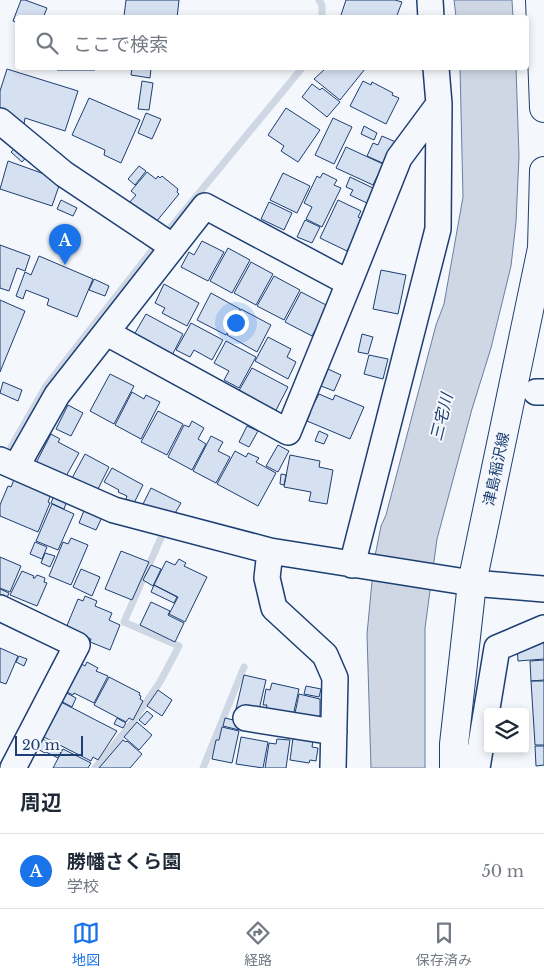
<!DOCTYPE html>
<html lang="ja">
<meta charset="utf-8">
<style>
body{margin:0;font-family:"Libre Baskerville","Noto Sans JP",serif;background:#f2f2f3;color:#1f2937}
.controls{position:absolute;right:15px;bottom:15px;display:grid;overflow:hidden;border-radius:5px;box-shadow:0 2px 8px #0003}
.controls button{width:45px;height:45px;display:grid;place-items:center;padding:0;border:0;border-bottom:1px solid #e0e1e3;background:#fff;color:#1f2937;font:25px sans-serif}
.scale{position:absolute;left:15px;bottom:12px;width:68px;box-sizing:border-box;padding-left:5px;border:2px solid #1d3f73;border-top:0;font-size:14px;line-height:18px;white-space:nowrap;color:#1d3f73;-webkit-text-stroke:4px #f4f7fb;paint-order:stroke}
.you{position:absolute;left:235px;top:322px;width:18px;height:18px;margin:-12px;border:4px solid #fff;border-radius:50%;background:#1a73e8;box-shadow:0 0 0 8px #1a73e833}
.badge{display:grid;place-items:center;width:32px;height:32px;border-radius:50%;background:#1a73e8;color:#fff;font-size:16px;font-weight:700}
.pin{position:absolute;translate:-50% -41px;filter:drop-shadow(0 1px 2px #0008)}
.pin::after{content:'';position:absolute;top:26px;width:18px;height:15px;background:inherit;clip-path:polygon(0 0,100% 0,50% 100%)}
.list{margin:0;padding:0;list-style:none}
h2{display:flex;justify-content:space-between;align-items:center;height:65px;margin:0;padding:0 20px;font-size:21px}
h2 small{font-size:16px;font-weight:400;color:#747a83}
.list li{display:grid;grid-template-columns:32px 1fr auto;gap:15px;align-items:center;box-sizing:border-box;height:75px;padding:0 20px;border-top:1px solid #e0e1e3}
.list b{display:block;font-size:19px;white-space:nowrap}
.list p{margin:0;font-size:16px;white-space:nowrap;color:#747a83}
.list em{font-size:16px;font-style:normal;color:#747a83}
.icon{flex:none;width:28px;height:28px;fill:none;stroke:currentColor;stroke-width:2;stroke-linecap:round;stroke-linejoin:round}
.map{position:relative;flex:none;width:544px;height:768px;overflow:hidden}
.search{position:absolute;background:#fff;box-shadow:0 2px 8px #0003;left:15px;right:15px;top:15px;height:55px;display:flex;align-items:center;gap:12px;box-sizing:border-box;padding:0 18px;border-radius:5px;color:#747a83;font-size:19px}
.sheet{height:140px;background:#fff}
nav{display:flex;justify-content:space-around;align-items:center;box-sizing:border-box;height:70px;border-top:1px solid #e0e1e3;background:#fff;font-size:14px;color:#747a83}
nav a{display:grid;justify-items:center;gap:2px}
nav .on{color:#1a73e8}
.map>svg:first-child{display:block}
</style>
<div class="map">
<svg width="544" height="768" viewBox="0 0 544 768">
<rect width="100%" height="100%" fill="#f4f7fb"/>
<path fill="#cfd7e4" stroke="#687fa3" d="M454 0H512L513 17H456Z
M460 68H516L519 156 516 222 511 266 491 348 472 409 437 539 425 628V768H371L367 634 374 561 381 526 386 515 436 325 444 304 463 197Z"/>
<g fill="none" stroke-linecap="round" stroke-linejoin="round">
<path stroke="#cfd7e4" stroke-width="7" d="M319 0 322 5V18
M11 447 46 386 157 244 302 68
M95 768 132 723 160 682 179 646 124 622 163 533
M203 768 244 667"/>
</g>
<path fill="#d5e0f0" stroke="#1d3f73" d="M21 0H25L47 8 43 18H18V23L13 21Z
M126 0H179L177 18H134L124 16Z
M346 0H395L402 2 396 18H340Z
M57 68H95V70H57Z
M132 68H151L150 78 131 75Z
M323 68H363L365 69 340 100 314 79 325 69Z
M7 69 78 91 65 131 25 118 24 124 4 117 0 110V91Z
M142 81 153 83 149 110 138 109Z
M363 81 371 85 372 82 393 93 392 95 399 98 386 124 350 106Z
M312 84 320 90 322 88 340 102 327 117 302 97Z
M89 98 140 120 121 163 104 155 105 150 72 135Z
M286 108 320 130 298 162 281 151 284 146 268 135Z
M146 113 161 119 152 139 138 133Z
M333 118 352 127 334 164 315 155Z
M364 126 377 133 374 140 361 134Z
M382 136 398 143 387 165 367 156 373 143 378 145Z
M18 145 29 154 22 162 11 152Z
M346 147 383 164 373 185 336 168Z
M8 161 61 180 52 206 0 189Z
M139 166 146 171 135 185 128 179Z
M147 172 156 179 158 176 160 178 162 176 178 189 177 192 179 194 156 222 140 209 138 211 129 203 136 195 131 191Z
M283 173 310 186 297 213 270 200Z
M323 173 337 180 334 185 341 188 322 227 306 219 312 207 304 203 317 176 320 178Z
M350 177 375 189 369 204 350 195 353 190 346 187Z
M61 200 77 208 73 216 57 209Z
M338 200 361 211 358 217 363 219 347 251 320 238Z
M269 202 292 213 284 230 261 219Z
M305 220 320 227 312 243 297 237Z
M202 241 224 252 208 281 181 267 189 252 194 255Z
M0 245 30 256 25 271 17 268 9 291 0 288Z
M228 248 250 260 232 293 210 281Z
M39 256 93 279 77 317 47 305 49 299 26 290 23 299 16 296 25 272 31 275Z
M251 262 273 274 256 305 234 293Z
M381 270 406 275 398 314 373 309Z
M274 276 300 290 284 320 257 306Z
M94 279 109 286 105 296 89 290Z
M164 284 199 303 187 326 162 313 165 308 155 303Z
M301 292 328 306 312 336 285 322Z
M211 293 240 309 226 335 197 320Z
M0 300 25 311 0 372Z
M241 309 271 325 257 352 227 335Z
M146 314 183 334 169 361 131 340Z
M191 323 223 340 212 360 194 350 190 357 176 350Z
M362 334 373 337 368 354 358 352Z
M268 337 291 349 287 357 296 362 288 379 255 361Z
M226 341 256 357 239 388 224 380 229 371 214 363Z
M369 355 388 359 383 379 364 374Z
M252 368 288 387 274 414 237 394Z
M328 369 341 375 334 391 321 386Z
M110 374 134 386 114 424 90 411Z
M3 382 22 390 18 401 0 393Z
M132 392 144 399 146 395 160 402 141 439 115 425Z
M319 394 333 400 335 395 364 407 350 439 307 421 310 414 309 413Z
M68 405 83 413 71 436 56 429Z
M158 411 183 424 167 455 141 442Z
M192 421 204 428 198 439 206 444 192 470 168 457 184 425 189 427Z
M247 426 258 431 249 447 239 442Z
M319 431 328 435 324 444 315 441Z
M51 434 60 439 58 442 79 453 65 478 36 463Z
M211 436 223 442 218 451 230 457 216 483 193 471Z
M278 445 289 451 278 472 266 466Z
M235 451 246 457 248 453 259 458 256 462 276 473 258 506 217 484Z
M85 454 109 467 96 493 71 480Z
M290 455 320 461 319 467 333 470 327 504 309 501 311 492 284 487Z
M112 468 143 485 134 503 126 499 127 496 118 492 119 490 104 482Z
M281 474 286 475 284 485 280 484Z
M15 477 52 492 48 502 50 503 38 532 0 516V505L8 486 11 487Z
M151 488 181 503 174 515 143 504Z
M55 493 68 498 64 509 51 503Z
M52 504 74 514 58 550 36 541Z
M85 508 103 515 96 530 79 523Z
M71 538 88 545 71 585 49 576 63 542 68 544Z
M35 542 47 547 42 559 30 554Z
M121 551 149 562 132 600 105 589Z
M45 553 55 556 50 567 41 563Z
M0 557 21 566 10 592 0 588Z
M179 559 186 563 184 566 207 577 185 622 169 614 178 597 154 585 166 561 175 565Z
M151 565 161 569 153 586 143 580Z
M81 569 100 577 92 596 73 587Z
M22 571 34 576 33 578H35L37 575 45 578 44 582 47 583 37 606 10 595Z
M154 585 177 597 174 603 151 592Z
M0 589 9 593 6 600 0 598Z
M85 596 97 601 95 606 112 613 109 620 120 625 110 650 90 642 91 639 66 628 78 599 83 601Z
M151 602 170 611 168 615 184 623 175 642 140 625Z
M544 639V659L518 661 517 646Z
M0 648 18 656 6 684 0 682Z
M19 656 27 659 24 666 16 662Z
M544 660V680L531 681 530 661Z
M78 662 85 666 87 662 98 668 96 671 108 676 94 703 74 693 73 695 63 690Z
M244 675 266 680 258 714 236 709Z
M109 677 140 693 139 695 141 696 140 699 143 701 133 720 129 718 126 722 94 705Z
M531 681H544V745H535Z
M272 683 299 689 293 716 266 710 267 705H263L266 689 270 690Z
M306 686 321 689 319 697 304 694Z
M61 690 76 698 72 707 57 699Z
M158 690 172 700 162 716 147 706Z
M299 694 320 699V715L315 723 294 718Z
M57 700 117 731 98 760 93 757 91 761 38 734Z
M147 711 153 716 145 725 139 720Z
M117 718 126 723 123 728 114 724Z
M225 718 242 722 239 730 223 726Z
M137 722 152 735 139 750 124 737Z
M222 727 239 731 232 763 212 759 216 740H219Z
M37 736 50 743 45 753 32 746Z
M241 737 268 742 263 768 236 764Z
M293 738 313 741 312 747 318 748 316 761 310 760 309 763 290 760Z
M277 739 290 740 286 768H265L269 743 276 744Z
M123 740 126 742 127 741 142 754 130 768H99Z
M50 744 62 750 58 758 46 752Z
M535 746H544V765L536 766Z
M63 749 91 763 88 768H53Z"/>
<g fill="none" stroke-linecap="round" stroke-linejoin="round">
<defs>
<path id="minor" d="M430 0 431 18
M0 121 64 174 173 247
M107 333 288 432 349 283
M536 392H544
M0 460 114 510 270 551 472 583 544 589
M16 467 57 395 205 206 349 283 399 158 439 104
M270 551 267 578 274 608 325 655 335 678 333 768
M352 565 438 229 439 104 436 68
M0 608 77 645 13 768
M246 718 334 732
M477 768 497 648 544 628"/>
<path id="major" d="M540 0 544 108
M454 768V744L472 583 542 248 544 171"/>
</defs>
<use href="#minor" stroke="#1d3f73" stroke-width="28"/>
<use href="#major" stroke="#1d3f73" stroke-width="30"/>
<use href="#minor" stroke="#f4f7fb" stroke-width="25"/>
<use href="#major" stroke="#f4f7fb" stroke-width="28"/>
</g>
<g text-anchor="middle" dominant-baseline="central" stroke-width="4" stroke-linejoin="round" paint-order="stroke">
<g font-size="15" fill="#1d3f73" stroke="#f4f7fb">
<text transform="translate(496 469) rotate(-78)">津島稲沢線</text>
</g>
<g font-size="16" font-style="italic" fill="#1d3f73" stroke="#f4f7fb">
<text transform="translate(441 417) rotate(-76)">三宅川</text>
</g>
</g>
</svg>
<div class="controls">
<button><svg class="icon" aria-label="layers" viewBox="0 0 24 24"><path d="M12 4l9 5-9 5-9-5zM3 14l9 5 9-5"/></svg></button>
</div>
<div class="scale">20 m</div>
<div class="you"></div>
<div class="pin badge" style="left:65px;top:265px">A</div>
<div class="search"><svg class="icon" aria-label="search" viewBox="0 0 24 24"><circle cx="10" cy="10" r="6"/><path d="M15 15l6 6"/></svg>ここで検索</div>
</div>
<section class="sheet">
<h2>周辺<small></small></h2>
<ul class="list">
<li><span class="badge">A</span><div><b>勝幡さくら園</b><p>学校</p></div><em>50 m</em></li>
</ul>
</section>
<nav>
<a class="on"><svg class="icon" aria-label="map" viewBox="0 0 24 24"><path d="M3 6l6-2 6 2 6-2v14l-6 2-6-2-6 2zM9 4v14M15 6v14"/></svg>地図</a>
<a><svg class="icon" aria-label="directions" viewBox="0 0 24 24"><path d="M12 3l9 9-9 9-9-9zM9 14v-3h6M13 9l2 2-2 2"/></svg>経路</a>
<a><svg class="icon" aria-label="saved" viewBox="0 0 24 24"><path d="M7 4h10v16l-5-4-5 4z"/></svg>保存済み</a>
</nav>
